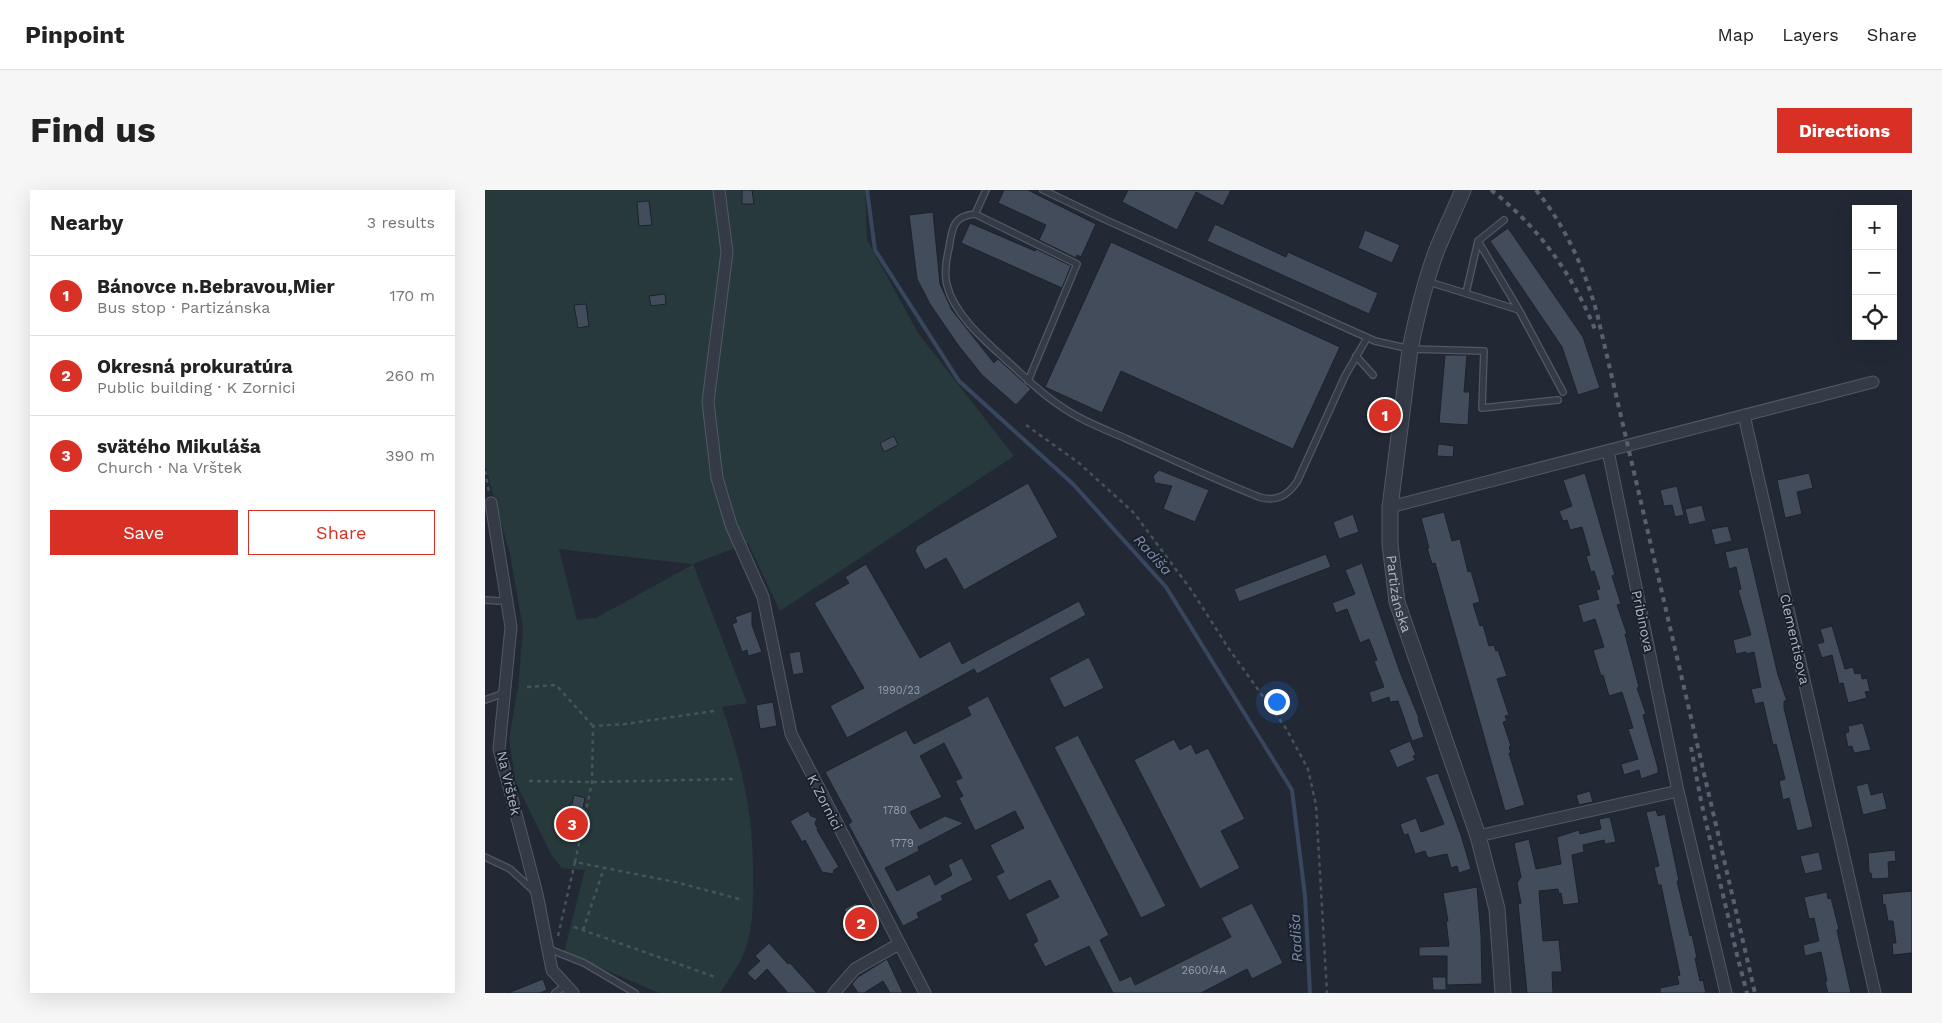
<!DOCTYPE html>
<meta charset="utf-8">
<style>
body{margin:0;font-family:"Work Sans",sans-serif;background:#f6f6f6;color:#222}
.controls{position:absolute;right:15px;top:15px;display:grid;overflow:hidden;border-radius:0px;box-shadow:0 5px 20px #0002}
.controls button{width:45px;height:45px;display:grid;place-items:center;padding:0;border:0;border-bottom:1px solid #e0e0e0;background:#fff;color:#222;font:25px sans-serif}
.you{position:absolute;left:791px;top:511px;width:18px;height:18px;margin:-12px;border:4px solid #fff;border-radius:50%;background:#1a73e8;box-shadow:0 0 0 8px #1a73e833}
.badge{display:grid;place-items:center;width:32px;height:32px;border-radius:50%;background:#d93025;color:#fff;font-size:16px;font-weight:700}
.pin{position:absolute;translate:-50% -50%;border:2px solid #fff;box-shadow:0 1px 5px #0006}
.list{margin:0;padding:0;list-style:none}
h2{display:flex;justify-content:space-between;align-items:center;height:65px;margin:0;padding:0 20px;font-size:21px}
h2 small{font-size:16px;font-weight:400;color:#767676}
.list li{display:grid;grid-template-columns:32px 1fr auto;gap:15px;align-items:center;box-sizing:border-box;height:80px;padding:0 20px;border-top:1px solid #e0e0e0}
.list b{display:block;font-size:19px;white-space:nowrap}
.list p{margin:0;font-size:16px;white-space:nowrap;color:#767676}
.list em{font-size:16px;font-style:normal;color:#767676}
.actions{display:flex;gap:10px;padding:15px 20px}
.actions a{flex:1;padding:11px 0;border:1px solid #d93025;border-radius:0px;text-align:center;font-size:18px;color:#d93025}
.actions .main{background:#d93025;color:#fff}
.icon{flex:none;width:28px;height:28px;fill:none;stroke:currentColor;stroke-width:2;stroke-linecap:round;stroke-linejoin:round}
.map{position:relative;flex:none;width:1427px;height:803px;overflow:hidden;border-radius:0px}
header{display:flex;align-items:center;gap:30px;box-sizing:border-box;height:70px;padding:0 25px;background:#fff;border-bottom:1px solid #e0e0e0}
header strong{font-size:24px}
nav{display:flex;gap:28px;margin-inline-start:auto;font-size:18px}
.intro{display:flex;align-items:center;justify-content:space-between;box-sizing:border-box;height:120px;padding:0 30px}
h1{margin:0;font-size:35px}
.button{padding:12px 22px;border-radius:0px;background:#d93025;color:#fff;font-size:18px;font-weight:700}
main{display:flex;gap:30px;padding:0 30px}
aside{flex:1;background:#fff;border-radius:0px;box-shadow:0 5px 20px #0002}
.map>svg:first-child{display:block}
</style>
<header>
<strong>Pinpoint</strong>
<nav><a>Map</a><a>Layers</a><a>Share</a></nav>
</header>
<div class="intro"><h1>Find us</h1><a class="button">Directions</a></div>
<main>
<aside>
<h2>Nearby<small>3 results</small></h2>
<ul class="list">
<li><span class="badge">1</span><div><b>Bánovce n.Bebravou,Mier</b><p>Bus stop · Partizánska</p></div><em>170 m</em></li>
<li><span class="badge">2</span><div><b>Okresná prokuratúra</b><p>Public building · K Zornici</p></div><em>260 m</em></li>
<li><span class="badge">3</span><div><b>svätého Mikuláša</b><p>Church · Na Vrštek</p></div><em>390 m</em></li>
</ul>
<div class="actions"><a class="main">Save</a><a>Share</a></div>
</aside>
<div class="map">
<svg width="1427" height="803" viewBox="0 0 1427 803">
<rect width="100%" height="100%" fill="#222935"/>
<path fill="#28393b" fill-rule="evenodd" d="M0 0H380L382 50 433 143 529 266 295 421 263 353 208 374 262 513 237 517C259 580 270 633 268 700 268 720 267 741 260 760 255 775 243 790 235 803H174L79 762 100 680 77 678 67 666 31 593 24 550 32 501H33L38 438 25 364 0 275ZM74 359 206 374 207 375 111 428 92 430Z"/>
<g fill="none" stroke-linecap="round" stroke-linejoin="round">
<path stroke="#38465e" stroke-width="4" d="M382 0 390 60 474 191 588 294 681 397 807 600 820 706 825 803"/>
</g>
<path fill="#434c5a" stroke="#1c222d" d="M257 0H267L269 14H257Z
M519 0H543L611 34 596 67 592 65 591 68 554 50 561 35 513 13Z
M643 0H746L738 16 711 2 692 40 637 12Z
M164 11 167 35 154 36 152 12Z
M448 22 455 94 467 120 509 173 513 169 546 199 531 215 497 185 473 155 445 114 432 89 424 25Z
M485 33 550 61 551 59 586 76 577 98 476 53Z
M730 34 801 67 803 62 893 103 884 124 722 51Z
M1023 38 1098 147 1115 198 1093 205 1077 157 1005 51Z
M880 40 915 55 907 73 873 58Z
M626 52 855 157 808 259 636 181 617 223 560 197Z
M180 104 181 114 166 116 164 106Z
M101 114 104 136 93 138 89 115Z
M960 165H982L979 202H985L983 235 954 233Z
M409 246 413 255 399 262 395 253Z
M953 254 969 256 968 267 952 266Z
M674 280 724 300 710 332 678 319 687 296 670 293 668 286Z
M1100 283 1130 385 1127 386 1136 414 1132 415 1142 444H1140L1154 497 1152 498 1161 524 1158 525 1173 578V583L1156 589 1154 580 1139 585 1136 574 1153 569 1143 539 1148 538 1137 502 1124 506 1118 485 1116 486 1108 460 1119 457 1110 429 1098 433 1093 415 1114 409 1111 400 1115 399 1109 381 1106 382 1101 366 1105 365 1097 337 1085 340 1082 330 1078 331 1074 321 1087 316 1078 290Z
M1324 283 1328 298 1312 302 1317 324 1300 328 1292 290Z
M543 293 573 347 479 400 461 368 440 380 430 361 432 356Z
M1192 296 1199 325 1190 327 1187 315 1179 316 1175 300Z
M1217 315 1221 331 1204 335 1200 319Z
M959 322 967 351 975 349 983 382 986 381 995 412 988 414 995 436 998 435 1004 456 1009 455 1011 461 1013 460 1022 486 1012 489 1024 525 1020 526 1022 531 1018 532 1026 556 1024 557 1026 563H1024L1040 615 1020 621 950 373 947 374 942 358H944L936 328Z
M868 324 874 342 854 349 848 332Z
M1243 336 1247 351 1230 355 1226 339Z
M1263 357 1293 485 1302 511H1299V518L1328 637 1312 641 1304 608 1298 610 1294 591 1300 589 1291 554 1288 555 1278 512 1270 514 1266 499 1276 497 1269 462 1262 464 1261 462 1251 464 1248 450 1266 445 1253 400 1256 399 1251 377 1244 379 1240 362Z
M841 364 846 377 754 412 749 399Z
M877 373 915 482 934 528 933 529 939 547 927 551 913 511 905 512 904 507 887 513 884 502 899 497 889 471 892 470 884 449 875 453 862 419 851 423 847 413 870 404 860 380Z
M381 374 435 468 465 451 477 474 594 411 601 425 492 484 489 479 362 548 345 516 379 498 329 413 364 393 360 387Z
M267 421V435L277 462 263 466 262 460 257 462 247 434 252 432 250 427Z
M1347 436 1360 479 1368 477 1370 484 1376 483 1377 489 1382 488 1385 501 1380 502 1382 508 1363 513 1358 493 1354 494 1347 465 1337 468 1332 454 1339 452 1335 439Z
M315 461 319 483 308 485 304 463Z
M604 467 619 498 579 518 564 488Z
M503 506 624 745 615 750 635 791 646 786 650 795 746 747 736 728 767 713 798 773 767 789 762 779 716 803H628L604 756 560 777 548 754 553 751 540 724 574 707 565 690 524 711 511 686 519 682 505 655 539 638 530 621 490 641 474 608 478 606 470 591 477 588 459 553 435 566 457 607 425 622 435 639 460 626 479 633 433 657 434 661 400 678 412 701 445 684 450 695 467 685 463 675 477 668 488 690 456 706 458 710 432 723 434 728 418 736 363 634 367 632 340 582 421 540 429 554 486 525 482 517Z
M288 512 292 536 275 539 271 515Z
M1378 533 1386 560 1369 563 1367 556 1363 557 1360 543 1364 542 1363 536Z
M593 545 681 716 656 728 569 557Z
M689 549 695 560 706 554 711 564 723 558 760 629 736 641 755 678 715 699 649 570Z
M925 551 931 565 928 566 930 570 912 578 904 560Z
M953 583 976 645 986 679 974 683 972 676 966 678 962 664 943 668 940 661 930 664 923 644 919 645 915 634 931 628 936 642 959 634 940 587Z
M1383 593 1386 605 1398 602 1402 619 1378 625 1371 596Z
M1105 601 1108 612 1094 615 1091 605Z
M89 605 100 608 98 618H101L92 652 74 647 85 614H87Z
M1171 620 1173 626 1180 624 1194 691H1192L1205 746 1207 745 1212 768H1210L1215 791 1218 790 1221 803H1175V798L1194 794 1192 786 1195 785 1176 695H1173L1169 677 1174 676 1161 622Z
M323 621 326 626 332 628 330 634 333 639 332 640 354 677 349 680 348 684 337 682 320 650 317 652 305 631Z
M1125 627 1131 652 1120 654 1119 650 1098 655 1099 662 1087 665 1094 713 1078 715 1076 703 1074 704 1073 699 1054 701 1058 751 1074 750 1077 782H1067L1068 803H1042L1033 714 1036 713 1032 693 1036 687 1029 653 1044 649 1051 679 1076 674 1072 647 1094 640 1095 644 1116 639 1114 629Z
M1410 660 1411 671 1403 672 1404 688 1387 689 1386 683H1384L1383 663Z
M1334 662 1338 680 1320 684 1315 666Z
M992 697 996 745 997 794 962 795V766H934V757L964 756 961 731H963L958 703Z
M1427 701V763L1408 765 1407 753H1411L1408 731H1403L1400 714 1398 715 1397 704Z
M1342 702 1343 709 1346 708 1354 739 1352 740 1366 803H1343L1340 792 1342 791 1336 762 1320 766 1318 755 1334 751 1329 728 1324 729 1319 707Z
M371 713 386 741 370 750 358 729 363 727 359 719Z
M284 753 303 774 305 773 332 803H303L282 779 270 791 262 783 275 771 270 766Z
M402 769 418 803H405L398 791 379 803H373L367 794 373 787Z
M947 787H961V800H948Z
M58 789 62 800 55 803H23Z"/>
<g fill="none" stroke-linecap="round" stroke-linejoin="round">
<defs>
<path id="service" d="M501 0 490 24 592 74 543 191
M558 0 621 30 890 151 925 159 999 161 997 218 1073 210
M490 24C468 26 467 38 464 58 461 70 459 83 462 95 469 124 499 150 520 169 538 185 554 202 574 215 595 230 619 239 642 249 686 269 729 289 774 307 791 312 802 306 812 292L860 186 882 148
M1019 30 993 51 1034 120
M941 91 1034 120 1078 202
M981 103 993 51
M871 166 888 185
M0 410 14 411 21 409
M0 510 19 503
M0 667 25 679 49 701
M64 759 99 773 150 803
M70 803 80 796"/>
<path id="minor" d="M234 0 242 62 223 212 232 288 246 335 278 407 306 544 440 803
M1259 225 1390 803
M1123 261 1193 601 1241 803
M6 313 26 437 14 559 52 704 67 780 88 803
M905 317 1388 192
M993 646 1193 601
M349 803 370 779 414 754"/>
<g id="tertiary">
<path id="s1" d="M978 0C970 19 961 38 953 57 940 90 932 125 925 159L905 317V354L912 412 993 646 1012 719 1018 803"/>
</g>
</defs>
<use href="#service" stroke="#525964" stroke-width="8"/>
<use href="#minor" stroke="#525964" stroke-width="13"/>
<use href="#tertiary" stroke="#525964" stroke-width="17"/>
<path stroke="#455458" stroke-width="2.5" stroke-dasharray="4 4" stroke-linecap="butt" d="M541 235 594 273 649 323 707 401 744 459 802 540 823 579 831 615 842 803
M0 281 4 302
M42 497 71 495 108 536
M229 521 140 534 108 536 107 592 90 672 190 692 258 710
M44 591 107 592 249 589
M89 737 230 787
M98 740 119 678
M73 746 90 672"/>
<use href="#service" stroke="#353b46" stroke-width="5.5"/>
<use href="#minor" stroke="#353b46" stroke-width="11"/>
<use href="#tertiary" stroke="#353b46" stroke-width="15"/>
<path stroke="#59616f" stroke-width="4" stroke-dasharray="5 5" stroke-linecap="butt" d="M1006 0C1053 36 1089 86 1111 142
M1051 0C1081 37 1099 78 1112 123L1270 803
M1206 557 1216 611 1253 769 1262 803"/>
</g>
<g text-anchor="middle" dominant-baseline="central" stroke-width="4" stroke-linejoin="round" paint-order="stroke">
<g font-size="11" fill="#949ca9">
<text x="414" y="500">1990/23</text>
<text x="410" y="620">1780</text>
<text x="417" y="653">1779</text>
<text x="719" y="780">2600/4A</text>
</g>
<g font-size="14" fill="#afb6c3" stroke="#1a202b">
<text stroke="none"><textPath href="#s1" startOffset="415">Partizánska</textPath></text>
<text transform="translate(1158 431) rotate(78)">Pribinova</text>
<text transform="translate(1310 449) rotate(77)">Clementisova</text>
<text transform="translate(24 593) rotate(77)">Na Vrštek</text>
<text transform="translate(340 612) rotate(63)">K Zornici</text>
</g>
<g font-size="15" font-style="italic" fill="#7a8ba9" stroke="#1a202b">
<text transform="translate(668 365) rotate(48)">Radiša</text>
<text transform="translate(811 748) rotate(-93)">Radiša</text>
</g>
</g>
</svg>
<div class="controls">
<button>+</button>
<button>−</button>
<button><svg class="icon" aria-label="locate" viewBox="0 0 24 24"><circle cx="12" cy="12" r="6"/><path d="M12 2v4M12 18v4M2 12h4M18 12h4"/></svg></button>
</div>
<div class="you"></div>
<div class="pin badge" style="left:900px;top:225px">1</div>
<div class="pin badge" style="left:376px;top:733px">2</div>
<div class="pin badge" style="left:87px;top:634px">3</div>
</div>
</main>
